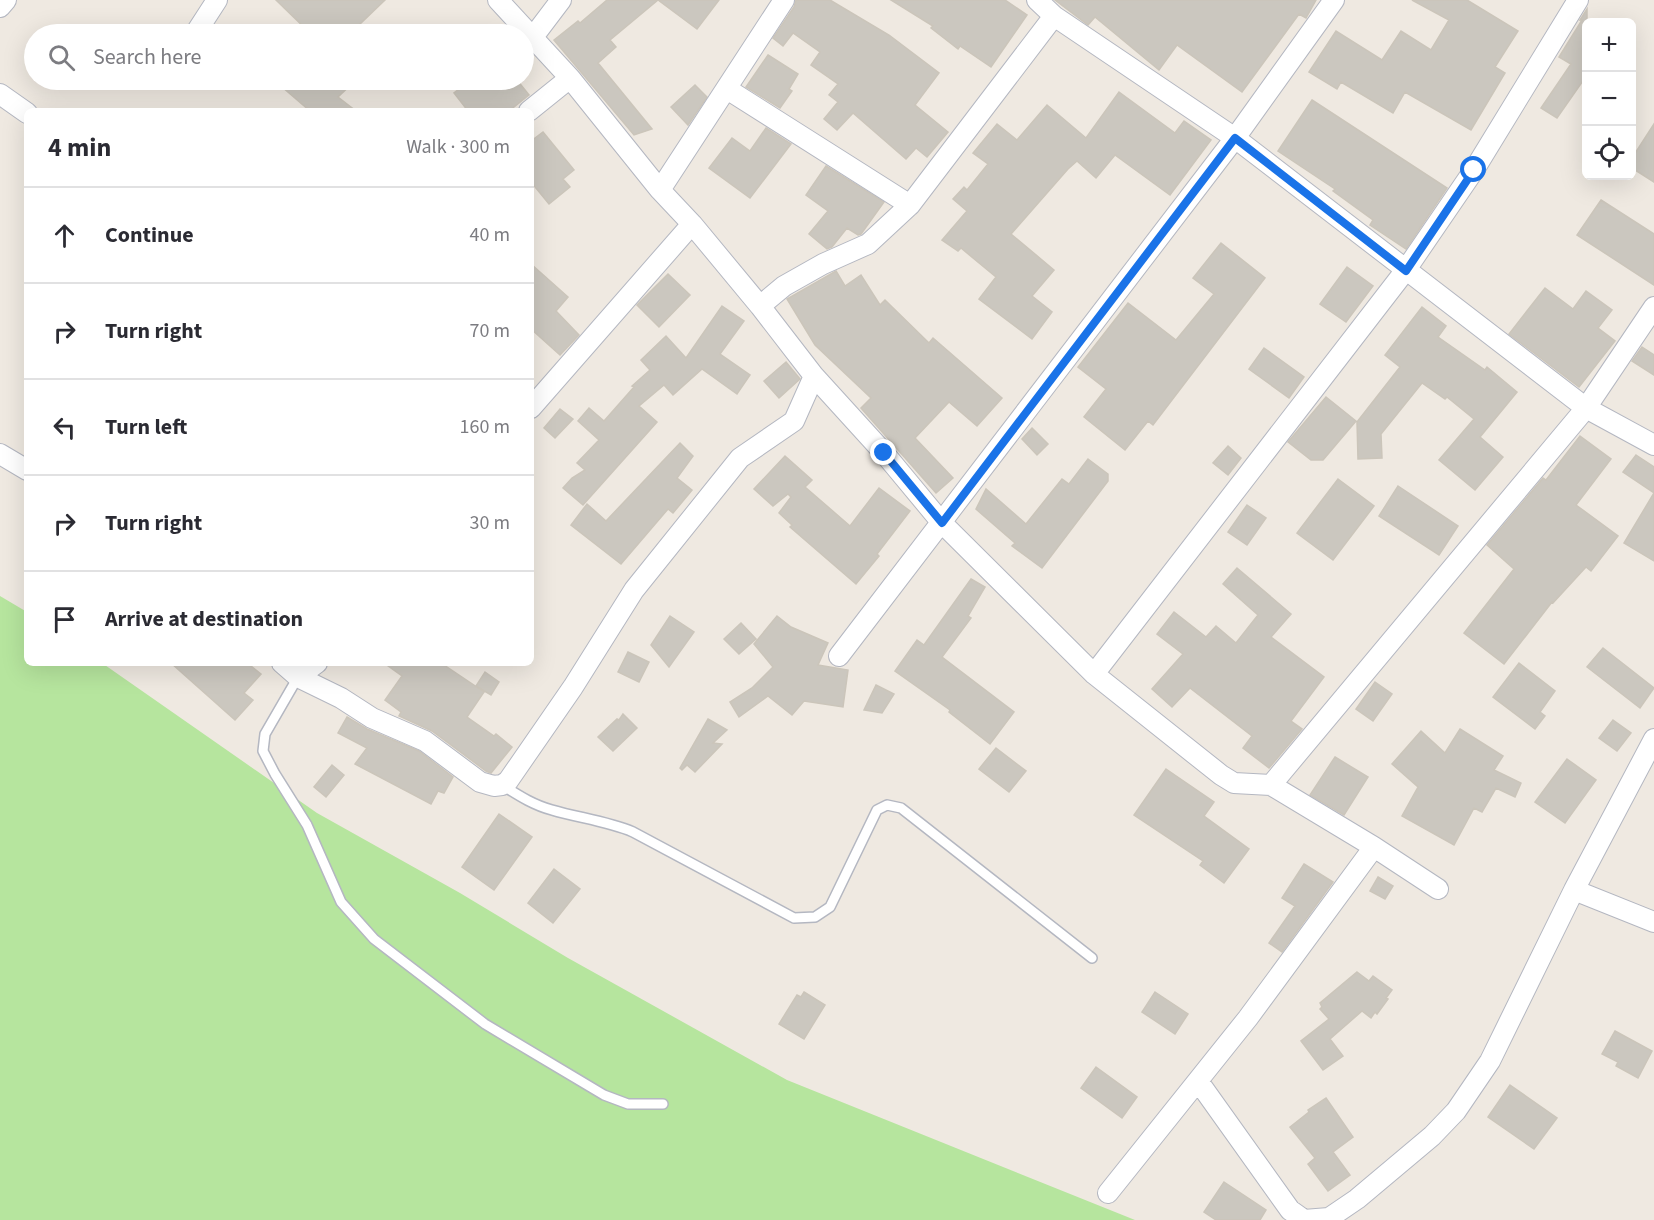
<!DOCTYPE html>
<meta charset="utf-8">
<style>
body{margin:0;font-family:"Source Sans 3",sans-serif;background:#f2f2f3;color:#2b2b33}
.controls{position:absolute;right:18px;top:18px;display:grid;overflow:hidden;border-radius:9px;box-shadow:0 6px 24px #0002}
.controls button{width:54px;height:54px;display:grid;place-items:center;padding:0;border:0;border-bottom:2px solid #e1e1e2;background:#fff;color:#2b2b33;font:30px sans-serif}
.stop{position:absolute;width:18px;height:18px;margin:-14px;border:4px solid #1a73e8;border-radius:50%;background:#fff}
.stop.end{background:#1a73e8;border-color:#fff;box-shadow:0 2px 6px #0008}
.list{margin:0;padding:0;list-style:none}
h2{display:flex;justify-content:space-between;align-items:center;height:78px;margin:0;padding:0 24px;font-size:26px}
h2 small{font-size:20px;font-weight:400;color:#7c7c81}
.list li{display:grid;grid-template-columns:39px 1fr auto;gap:18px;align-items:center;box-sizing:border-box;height:96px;padding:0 24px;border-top:2px solid #e1e1e2}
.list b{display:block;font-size:22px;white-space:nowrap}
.list em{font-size:20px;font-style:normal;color:#7c7c81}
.icon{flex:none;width:33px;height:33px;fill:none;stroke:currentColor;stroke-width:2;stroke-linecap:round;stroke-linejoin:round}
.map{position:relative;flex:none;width:1654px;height:1220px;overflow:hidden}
.search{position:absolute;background:#fff;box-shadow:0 6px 24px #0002;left:24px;top:24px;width:510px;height:66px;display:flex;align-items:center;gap:15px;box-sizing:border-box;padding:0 21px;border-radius:33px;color:#7c7c81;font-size:22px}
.panel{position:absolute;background:#fff;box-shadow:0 6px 24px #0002;left:24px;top:108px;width:510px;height:558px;border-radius:9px}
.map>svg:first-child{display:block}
</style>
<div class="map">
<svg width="1654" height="1220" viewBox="0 0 1654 1220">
<rect width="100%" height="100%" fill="#efe9e1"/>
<path fill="#b6e59e" d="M0 596 27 612V663H102L317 813 460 893 568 958 787 1080 1135 1220H0Z"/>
<path fill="#cbc7bf" stroke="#cbc5ba" stroke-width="1.5" d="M276 0H385L359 25 368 34H311Z
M607 0H719L697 29 658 0 610 40 616 47 598 63 652 129 634 135 554 40 578 21 580 23Z
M796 0H830L889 35 939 73 915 105 948 132 927 157 916 148 906 159 853 113 837 130 824 119 838 102 829 95 838 84 811 65 820 52 793 33 783 46 773 38 794 7Z
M891 0H1005L1027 15 991 67 960 46 958 49 931 28 933 26Z
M1055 0H1316L1306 18 1299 14 1242 92 1177 45 1159 70 1095 17 1088 25Z
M1412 0H1467L1518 31 1495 67 1505 73 1471 130 1405 92 1393 113 1341 82 1337 89 1309 72 1336 31 1382 60 1401 31 1431 50 1449 20Z
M1587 9V75L1557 118 1541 108 1571 64 1559 57 1582 20H1580Z
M768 55 798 74 789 89 792 91 780 108 746 87Z
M274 80H356L338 97 356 111H310Z
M471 80H517L529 95 509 111H468L454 93Z
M695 85 707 97 688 125 671 107Z
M1119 92 1175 133 1184 121 1211 140 1170 195 1115 155 1096 178 1077 161 1068 169 1011 234 1054 270 1032 296 1052 312 1032 339 979 299 996 277 961 248 958 251 942 240 967 211 953 199 964 187 967 190 988 164 973 153 997 124 1017 140 1047 105 1086 138Z
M1312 100 1447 188 1406 249 1370 225 1373 220 1333 191 1335 189 1278 151Z
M1654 124V182L1632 168V158Z
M766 128 791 144 750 198 709 168 732 138 750 151Z
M543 132 574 170 563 179 570 187 549 204 531 182V141Z
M826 166 884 202 861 234 858 235 847 228 832 247 827 249 809 234 828 211 806 195Z
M1601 200 1654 234V285L1577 235Z
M1221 243 1265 278 1153 425 1148 421 1125 450 1084 417 1106 389 1078 367 1128 303 1176 340 1214 294 1193 278Z
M531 264 568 297 556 311 579 335 560 355 531 329Z
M1347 267 1373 286 1346 322 1320 304Z
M836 271 845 286 861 275 880 305 885 300 929 343 933 338 1002 398 977 426 949 402 915 438 953 478 936 493 861 408 871 398 815 345 787 299Z
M668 274 690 295 659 327 637 305Z
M1545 288 1573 309 1586 291 1612 310 1598 328 1615 341 1579 387 1509 334Z
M722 306 744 321 720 354 750 375 737 394 702 369 673 395 664 385 639 406 657 422 583 505 563 488 572 478 585 470 577 463 599 440 578 421 589 408 604 421 634 387 632 386 650 370 641 360 666 336 686 358Z
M1422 307 1446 326 1438 337 1485 370 1487 367 1517 392 1480 437 1503 457 1475 490 1439 460 1474 419 1447 397 1445 399 1422 383 1381 434 1382 458 1358 459 1357 422 1400 367 1385 355Z
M1642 347 1654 355V375L1632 361Z
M1264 348 1304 377 1289 398 1249 369Z
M786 362 800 379 779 398 764 381Z
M1326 397 1356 421 1323 460H1311L1288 442Z
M560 409 573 419 555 438 544 428Z
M1032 428 1048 444 1037 455 1022 439Z
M1580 436 1611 459 1576 505 1618 536 1591 571 1586 567 1553 603 1552 602 1504 664 1464 633 1514 569 1487 545 1543 478 1546 480Z
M680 443 693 456 677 478 692 490 673 513 668 509 621 564 571 525 587 504 606 521Z
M1228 446 1241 458 1228 475 1213 463Z
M1636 455 1654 467V561L1624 543 1654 493 1623 472Z
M785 456 812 480 805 487 850 526 879 488 910 511 877 554 879 556 856 584 790 527 792 525 779 513 791 497 788 494 773 506 754 489Z
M1088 459 1108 474V481L1042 568 1012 546 1015 543 976 509 986 489 1026 524 1062 479 1069 484Z
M1338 479 1374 506 1333 560 1297 533Z
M1398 486 1458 526 1439 555 1379 516Z
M1247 505 1266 518 1247 545 1228 532Z
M1237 568 1291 614 1271 637 1324 677 1291 721 1302 729 1269 768 1243 748 1252 736 1190 688 1172 707 1152 689 1183 654 1157 634 1174 612 1206 637 1216 626 1236 643 1258 615 1223 584Z
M971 579 985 587 968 616 971 618 942 657 1014 712 990 744 949 712 950 710 895 671 917 640 924 645Z
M670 616 694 632 669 667 651 645Z
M777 616 791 627 828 643 818 665 848 670 843 707 804 701 792 715 768 696 739 717 730 702 752 688 773 667 754 644Z
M741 623 756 639 739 654 724 639Z
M1603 648 1654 688 1640 708 1587 667Z
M628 652 649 662 639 682 618 672Z
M171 663H247L261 674 244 693 253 700 235 720Z
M384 663H441L484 692 467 717 494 736 496 734 512 747 491 773 486 771 432 731 399 716 401 712 385 700 402 676Z
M1519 663 1555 691 1540 712 1545 716 1535 729 1493 697Z
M485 672 499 682 491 695 476 686Z
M1375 682 1392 694 1373 721 1356 709Z
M876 685 894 694 882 713 864 710Z
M623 714 637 728 613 751 598 737 617 719 619 720Z
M347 717 367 729 419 751 453 777 444 793 438 791 431 804 355 764 367 748 338 733Z
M708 719 727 730 713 743 722 744 695 772 687 765 682 770 680 768Z
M1613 720 1631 733 1617 751 1599 738Z
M1460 729 1503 756 1494 770 1521 783 1515 797 1496 788 1482 812 1474 808 1454 845 1402 816 1418 787 1392 764 1421 731 1445 753Z
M996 748 1026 771 1009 792 979 769Z
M1335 757 1368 777 1344 815 1310 795Z
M1567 759 1596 780 1565 823 1535 802Z
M332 765 344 775 326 797 314 787Z
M1166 769 1214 802 1204 816 1249 849 1224 883 1200 865 1203 861 1134 815Z
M499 814 532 837 494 890 462 867Z
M1304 864 1333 882 1282 952 1269 943 1295 906 1282 898Z
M554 869 580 889 553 923 528 903Z
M1378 877 1393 886 1385 899 1370 891Z
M1357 972 1369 981 1373 976 1392 990 1386 998 1388 999 1377 1014 1375 1012 1371 1018 1362 1011 1330 1039 1343 1056 1323 1070 1301 1041 1329 1019 1320 1009 1322 1007 1320 1003Z
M804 992 825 1005 804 1039 779 1024 797 995 801 997Z
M1155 992 1188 1014 1175 1034 1142 1012Z
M1615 1031 1652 1051 1638 1078 1616 1066 1618 1062 1602 1054Z
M1096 1067 1137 1097 1122 1118 1081 1088Z
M1510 1085 1557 1118 1534 1149 1488 1117Z
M1326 1098 1353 1137 1333 1152 1350 1175 1328 1191 1308 1164 1315 1158 1290 1127 1309 1112 1308 1110Z
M1224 1182 1266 1210 1260 1220H1216L1204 1212Z"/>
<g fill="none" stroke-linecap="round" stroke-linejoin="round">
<defs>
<path id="service" d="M298 677 265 734 263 751 275 774 307 825 341 902 374 939 485 1024 604 1095 628 1104H663
M502 785C518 795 533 805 552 810 579 818 607 821 633 832L794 918 815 917 830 907 877 810 887 805 901 808 1092 958"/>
<path id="minor" d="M498 0 570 78 529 111
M1037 0 1054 16 1235 138 1586 408 1654 445
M0 7 6 0
M195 34 217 0
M533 37 561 0
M727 89 910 205
M0 94 27 113
M660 190 784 0
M760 306 784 286 823 264 868 244 910 205 1054 16
M814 376 884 453 942 523 1094 674 1221 775 1234 783 1271 785 1586 408 1654 307
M531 408 692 224
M0 454 27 470
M839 656 1235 138 1334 0
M282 663 298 677 317 663
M1094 674 1405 271 1474 170 1578 0
M298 677 341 698 372 718 425 741 480 782 494 786 502 785 508 781 573 687 634 590 740 458 794 421 814 376 760 306 692 224 660 190 570 78
M1271 785 1374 847 1438 889
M1574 890 1654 922
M1198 1081 1290 1210 1304 1220 1329 1218 1357 1199 1432 1136 1456 1111 1490 1061 1574 890 1654 739
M1108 1193 1248 1018 1374 847"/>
</defs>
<use href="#service" stroke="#b4b7c1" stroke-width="12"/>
<use href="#minor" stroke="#b4b7c1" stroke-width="22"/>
<use href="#service" stroke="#fff" stroke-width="9"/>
<use href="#minor" stroke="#fff" stroke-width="20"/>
</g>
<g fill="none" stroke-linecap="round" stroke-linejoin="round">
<path stroke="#1a73e8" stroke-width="8" d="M884 453 942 523 1235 138 1406 271 1474 170"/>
</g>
</svg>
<div class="controls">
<button>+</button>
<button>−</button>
<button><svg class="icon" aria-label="locate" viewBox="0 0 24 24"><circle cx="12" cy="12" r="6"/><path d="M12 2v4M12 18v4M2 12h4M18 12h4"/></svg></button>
</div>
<div class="stop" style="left:1474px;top:170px"></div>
<div class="stop end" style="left:884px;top:453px"></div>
<div class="search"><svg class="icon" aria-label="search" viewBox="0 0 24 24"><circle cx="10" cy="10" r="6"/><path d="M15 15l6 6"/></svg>Search here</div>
<section class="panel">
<h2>4 min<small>Walk · 300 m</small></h2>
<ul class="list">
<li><svg class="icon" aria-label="ahead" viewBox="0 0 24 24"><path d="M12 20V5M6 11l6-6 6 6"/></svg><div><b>Continue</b></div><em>40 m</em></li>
<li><svg class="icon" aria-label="right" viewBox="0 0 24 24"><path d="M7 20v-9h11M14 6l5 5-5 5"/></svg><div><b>Turn right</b></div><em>70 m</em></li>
<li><svg class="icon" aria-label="left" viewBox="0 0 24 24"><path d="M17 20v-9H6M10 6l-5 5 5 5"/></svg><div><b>Turn left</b></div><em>160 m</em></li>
<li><svg class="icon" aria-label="right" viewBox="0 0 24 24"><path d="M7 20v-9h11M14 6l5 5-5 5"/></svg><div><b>Turn right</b></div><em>30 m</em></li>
<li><svg class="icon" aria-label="arrive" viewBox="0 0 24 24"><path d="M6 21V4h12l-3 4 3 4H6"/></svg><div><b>Arrive at destination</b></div></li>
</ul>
</section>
</div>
